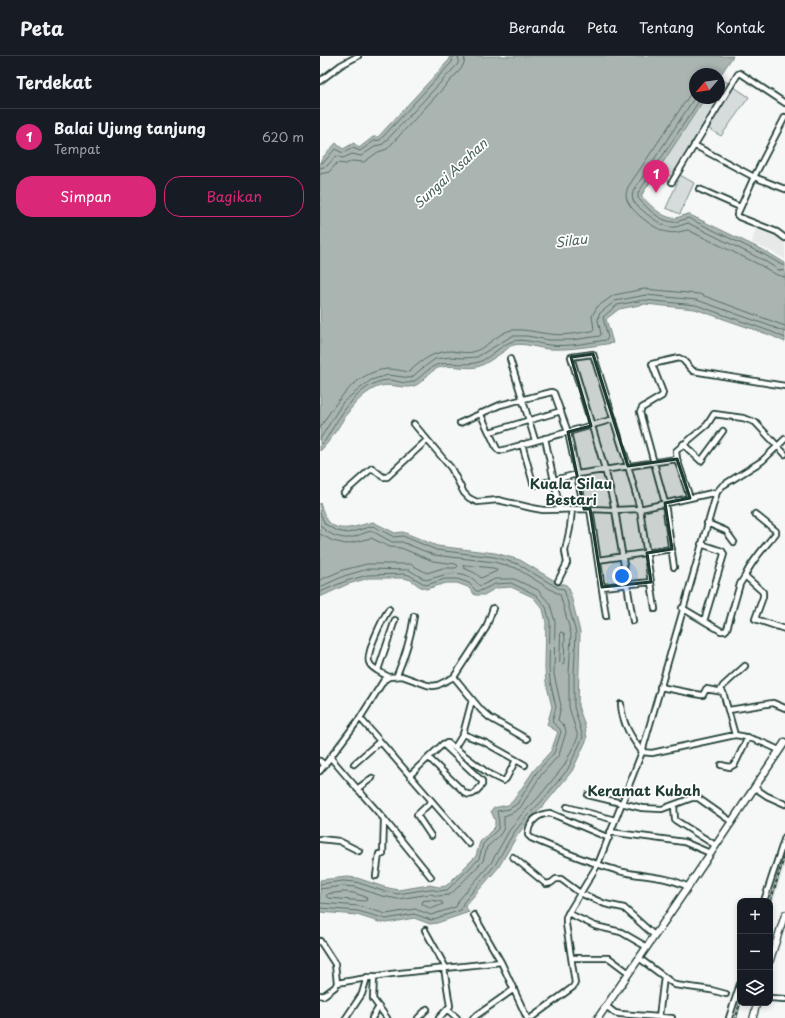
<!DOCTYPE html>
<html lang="id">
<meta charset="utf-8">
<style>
body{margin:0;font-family:"Playpen Sans",sans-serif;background:#20242c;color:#f1f3f6}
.controls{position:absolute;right:12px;bottom:12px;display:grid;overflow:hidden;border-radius:8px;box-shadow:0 2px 6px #0003}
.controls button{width:36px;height:36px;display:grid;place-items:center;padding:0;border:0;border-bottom:1px solid #363941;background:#171b24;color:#f1f3f6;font:20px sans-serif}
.compass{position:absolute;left:369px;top:12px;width:36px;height:36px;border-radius:50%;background:#171b24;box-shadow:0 2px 6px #0003;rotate:241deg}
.you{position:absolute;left:302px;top:520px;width:14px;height:14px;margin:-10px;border:3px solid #fff;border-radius:50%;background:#1a73e8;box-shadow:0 0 0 6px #1a73e833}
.badge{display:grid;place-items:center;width:26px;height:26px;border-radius:50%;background:#db2777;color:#fff;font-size:13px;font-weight:700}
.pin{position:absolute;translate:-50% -33px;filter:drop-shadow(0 1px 2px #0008)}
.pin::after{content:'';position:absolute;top:21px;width:14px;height:12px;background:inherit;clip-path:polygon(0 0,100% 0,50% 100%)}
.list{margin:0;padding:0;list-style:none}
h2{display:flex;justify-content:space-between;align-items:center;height:52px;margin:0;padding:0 16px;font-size:17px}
h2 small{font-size:13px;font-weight:400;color:#9ea1a6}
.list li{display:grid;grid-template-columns:26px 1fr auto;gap:12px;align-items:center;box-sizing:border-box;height:56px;padding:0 16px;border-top:1px solid #363941}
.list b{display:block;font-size:15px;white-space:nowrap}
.list p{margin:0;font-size:13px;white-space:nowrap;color:#9ea1a6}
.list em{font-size:13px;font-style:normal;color:#9ea1a6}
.actions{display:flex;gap:8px;padding:12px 16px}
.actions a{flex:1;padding:9px 0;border:1px solid #db2777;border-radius:16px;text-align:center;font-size:14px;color:#db2777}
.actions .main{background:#db2777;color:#fff}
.icon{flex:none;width:22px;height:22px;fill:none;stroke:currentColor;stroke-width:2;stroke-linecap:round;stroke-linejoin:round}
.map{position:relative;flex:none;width:465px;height:962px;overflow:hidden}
header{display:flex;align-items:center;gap:24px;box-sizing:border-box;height:56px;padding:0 20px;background:#171b24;border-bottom:1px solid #363941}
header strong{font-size:19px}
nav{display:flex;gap:22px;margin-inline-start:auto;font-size:14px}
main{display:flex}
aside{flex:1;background:#171b24}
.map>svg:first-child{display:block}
</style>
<header>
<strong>Peta</strong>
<nav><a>Beranda</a><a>Peta</a><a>Tentang</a><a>Kontak</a></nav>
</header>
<main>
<aside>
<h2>Terdekat<small></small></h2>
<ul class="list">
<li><span class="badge">1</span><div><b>Balai Ujung tanjung</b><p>Tempat</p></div><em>620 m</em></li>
</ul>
<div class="actions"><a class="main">Simpan</a><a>Bagikan</a></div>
</aside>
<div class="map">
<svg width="465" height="962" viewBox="0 0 465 962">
<rect width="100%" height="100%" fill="#f6f7f7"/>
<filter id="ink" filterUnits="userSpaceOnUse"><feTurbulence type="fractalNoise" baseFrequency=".025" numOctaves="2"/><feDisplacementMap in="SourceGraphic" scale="8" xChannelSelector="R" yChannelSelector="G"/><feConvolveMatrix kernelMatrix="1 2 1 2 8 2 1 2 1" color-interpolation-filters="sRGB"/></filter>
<g filter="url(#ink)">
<path fill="#e6e9e8" d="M436 171 458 179 465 183V203L453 196 432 187Z
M465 785V809L450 857V845H445Z
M420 922V947H422L417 962H407Z"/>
<path fill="#d6dcdb" stroke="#7a8c88" d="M399 21 429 41 401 80 384 70 374 95 360 119 374 127 360 158 346 152 358 125 336 110 377 42H399Z"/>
<path fill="#aab5b1" stroke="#72857f" d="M129 0H413L399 21V18H375V42H385L321 140C330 148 342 163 356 162 360 161 364 159 368 158L447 196 465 207V286L450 279 375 253 325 248 299 253 286 263 293 287C272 290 251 294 230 293 220 293 203 286 194 289 191 289 188 292 186 294 178 299 169 306 160 310 147 315 131 307 118 312 108 316 103 327 94 330 82 334 69 325 55 332 26 347 21 375 0 395V106L4 100 16 87 23 93 34 87 39 92 53 81H58L130 3Z
M0 447C2 452 4 460 8 465 19 479 39 469 53 466L75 477 83 476 117 490 175 497 200 504 240 528H245L249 532 260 576 258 650 265 670 267 683 252 715 225 748 209 763 197 780 178 812 145 850 149 856 117 867 110 868 94 862 67 867 59 866 37 859 0 856V824L27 821 37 822 64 831 78 834 109 829 119 831 126 830 156 800 160 786 175 771V764L171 755 173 752 188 749 193 745 214 714 231 695 238 676 227 669 232 651 226 626 225 612 226 566 223 553 213 541 191 531 176 532 164 539H155L148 531 137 527H126L106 533 99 530 91 524 84 522H49L28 528 0 541Z"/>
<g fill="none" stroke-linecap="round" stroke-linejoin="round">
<path stroke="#576d66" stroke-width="1" d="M375 31 308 131C306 136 305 141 308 146 313 157 336 174 347 176 355 178 361 175 368 174L440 209 457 219 465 221
M375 41 314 134C312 138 312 140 313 144 317 152 340 169 349 171 356 172 361 169 368 167L443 204 459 214 465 215
M381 42 318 137V142C327 152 341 167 356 166 360 165 364 163 368 162L445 199 462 209 465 210
M0 107 4 106 15 93 23 97 33 92 40 95 54 85 60 84 132 6 133 0
M0 112 7 110 16 100 23 102 32 98 41 100 56 90 63 88 137 9 139 5 138 0
M0 118 9 116 17 107 26 108 32 105 44 106 58 96 67 93 141 13 144 7 145 0
M0 372C15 347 36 315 68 313 75 313 82 315 89 316 102 304 114 295 132 295 140 296 149 298 156 295 168 290 182 274 193 274 206 273 218 277 230 278 244 280 258 277 272 275L274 273 272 260 277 251 294 239 324 233 379 238 465 270
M0 383 23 346 51 324 68 319 91 322 100 314 115 303 131 301 143 302 157 301 192 280H207L229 284H252L280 280 281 278 278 264 279 258 295 245 326 239 377 244 453 271 465 276
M0 390 5 385C18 363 38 326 68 324 76 324 85 329 92 326 100 324 108 310 120 308 132 306 147 310 159 306 170 302 182 288 193 285 202 282 219 288 229 289 248 291 267 287 286 284L288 282 283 261 297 249 324 244 376 249 452 276 465 282
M0 457 5 468 17 475 28 477 53 470 74 481 83 480 116 494 174 501 198 508 238 532 244 533 256 577 254 618V651L263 681 248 713 222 745 206 761 193 778 175 809 143 847 141 854 111 864 94 858 66 863 38 855 0 852
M0 469C6 477 19 483 29 482 37 481 44 476 52 475L72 486H82L114 499 174 506 196 512 235 536 240 538 251 578 249 618V651L258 681 244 710 218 742 202 758 189 775 171 807 139 844 136 851 111 859 95 853 66 858 39 850 0 847
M0 478 13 485 26 488 51 482 70 491 81 492 113 505 136 508 138 510 136 512H123L107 517 90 508H47L23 514 0 524
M145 509 173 512 176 513 177 515 161 522 155 517 144 512 143 510Z
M0 531 24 520 48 513 89 514 106 524C122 520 139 512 153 523 156 525 157 528 160 530L175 523H194L218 534 230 548 235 566 234 618 241 650 238 664 245 671 246 676 239 699 221 719 200 752 192 757 184 760V769L183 774 179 780 167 791 163 805 134 835 129 839 118 840 110 838 78 843 62 840 35 831 23 830 0 833
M0 536 26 525 48 519 84 518 89 519 106 529 125 523H137L149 527 156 535H160L175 528 191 527 216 539 226 551 230 566 229 612 230 625 236 651 232 666 240 673 241 676 234 697 217 716 197 748 189 753 177 755 179 767 178 773 163 788 159 803 127 834 119 835 109 833 78 838 63 835 36 826 23 825 0 828
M241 576 244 577 245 582 244 607 242 608 240 606Z
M24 836 34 837 46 841 47 844 45 845 8 842 6 840 8 838Z
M111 844 122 846 123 848 111 853 102 848 103 845Z"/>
<defs>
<path id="minor" d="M0 25 21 9 38 0
M465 61 434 121 417 159 419 161 457 176 465 182
M374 89 434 121 465 133
M352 126 418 18 420 17 465 47
M379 133 420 151
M190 303 215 384
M160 357 177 393 180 395 294 363
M140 367 180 349 232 336 234 337 248 376 264 453
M94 368 131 412 144 437 149 442 157 446 178 444 212 452 223 454 270 453 295 454 320 453 397 436
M170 376 241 355
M225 382 240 454
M202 388 213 427 215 429 257 418 357 403
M363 388 381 405 403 375
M24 437 52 412 63 421H67L107 384
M370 442 357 403 356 395 387 369 394 358 423 362 435 366 465 398
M270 453 286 560
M387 467 406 475 414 486
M381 488 402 495 404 498 384 565
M278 504 352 493
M354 511 345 447 320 356 322 352 342 340 343 337 332 308 359 302 363 304 373 315 465 330
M425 520C432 504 445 491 456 477V475L435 458
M238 525 247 507 245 495 250 472 252 453
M282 531 331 526
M362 552 401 575H405L407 573 420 528 425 520 443 536V541L435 563 465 573
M69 553C63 562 46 596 49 606 51 613 64 618 69 621
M313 565 295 454 285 413 251 301 273 298 308 410 320 453 335 553
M58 614 75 564
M77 619C85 600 91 581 94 560
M134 621 161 654 170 662 207 683
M340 631 381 639H383L386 633 403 636 415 679
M400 635 403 630 425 610
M301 648C302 667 311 681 322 696L332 697 415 679C431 681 445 687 459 694
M409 654 453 647 465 652
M40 662 149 788
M143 678 166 687 205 709
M135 691 143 678 152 644
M10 701 28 722 64 763 111 821
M109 702 145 737C153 742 157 734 162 729V725L123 688
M0 705 5 709
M34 708 60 685
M401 709 410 711 415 708 428 681
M0 715 40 662 64 624 69 621 82 620 107 629 113 630 118 629 134 621 166 572 173 552
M90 719 123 688 128 687 169 718 183 725 186 723 196 704
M435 732 447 740 465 748
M37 733 52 722
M268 739 322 752 342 753 372 742H378L412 766
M354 749 355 764 395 789
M247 751 295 764
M290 776 364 786 390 797
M111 780 97 759 112 745
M289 782 230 757C218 758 208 766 208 779L211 782C241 795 272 808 303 816 325 821 348 820 368 831
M0 783 19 785 39 795
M193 801 226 828 231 827 236 823H241L260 837 285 848 304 852 334 879
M56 820 59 798H63L64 763
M444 845 465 781
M248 857 275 870 301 876 327 891
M154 859 181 906 207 962
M105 874 126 912
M0 885 15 908 17 927 15 931 3 940 0 939
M252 902H289L309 917
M319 902 355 929 391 934 406 938
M54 920 53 943 67 962
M17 927 71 918 181 906
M450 942 465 943
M286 950 295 957 300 958 352 962
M128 954 137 962
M339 961 344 921
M26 962 42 938 47 921
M52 962 59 951
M98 962 107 953
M119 962 130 950 124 912
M153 962 194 933
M211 962 253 931 255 927 246 868V861L278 808 322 696 397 436 402 430 442 405 465 383
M409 962 420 928"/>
<path id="major" d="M450 905 465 858
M433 962 437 947"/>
<path id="highway" d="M278 962 368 831 465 686"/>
</defs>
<use href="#minor" stroke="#1f3d34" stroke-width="8"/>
<use href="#major" stroke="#1f3d34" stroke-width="8"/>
<use href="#highway" stroke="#1f3d34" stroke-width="9"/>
<use href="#minor" stroke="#fff" stroke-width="4.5"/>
<use href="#major" stroke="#fff" stroke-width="5.5"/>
<use href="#highway" stroke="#fff" stroke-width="6"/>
<defs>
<path id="rail" d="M450 847 465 798
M416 962 420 947"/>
</defs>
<use href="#rail" stroke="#1f3d34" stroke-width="2.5"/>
<use href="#rail" stroke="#fff" stroke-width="1" stroke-dasharray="3" stroke-linecap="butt"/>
</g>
</g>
<path fill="#1f3d34" fill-opacity="0.2" stroke="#1f3d34" stroke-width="3" stroke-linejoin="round" d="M273 298 308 410 357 403 370 442 345 447 352 493 327 497 331 526 282 531 270 453H264L248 376 271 370 251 301Z"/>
<g text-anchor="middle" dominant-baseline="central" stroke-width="3.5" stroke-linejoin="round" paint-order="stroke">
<g font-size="13" font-style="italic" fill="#49615a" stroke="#fff">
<text transform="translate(130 117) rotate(-43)">Sungai Asahan</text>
<text transform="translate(251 184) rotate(-7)">Silau</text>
</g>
<g font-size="14" font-weight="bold" fill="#1f3d34" stroke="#fff">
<text x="251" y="427">Kuala Silau<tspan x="251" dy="16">Bestari</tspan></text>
<text x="324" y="734">Keramat Kubah</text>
</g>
</g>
</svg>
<div class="controls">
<button>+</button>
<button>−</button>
<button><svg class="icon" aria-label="layers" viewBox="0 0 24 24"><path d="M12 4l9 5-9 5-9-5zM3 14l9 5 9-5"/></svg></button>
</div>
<svg class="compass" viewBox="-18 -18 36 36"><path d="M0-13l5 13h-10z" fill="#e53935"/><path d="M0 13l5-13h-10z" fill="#9ea1a6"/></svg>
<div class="you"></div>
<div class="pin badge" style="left:336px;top:137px">1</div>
</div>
</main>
